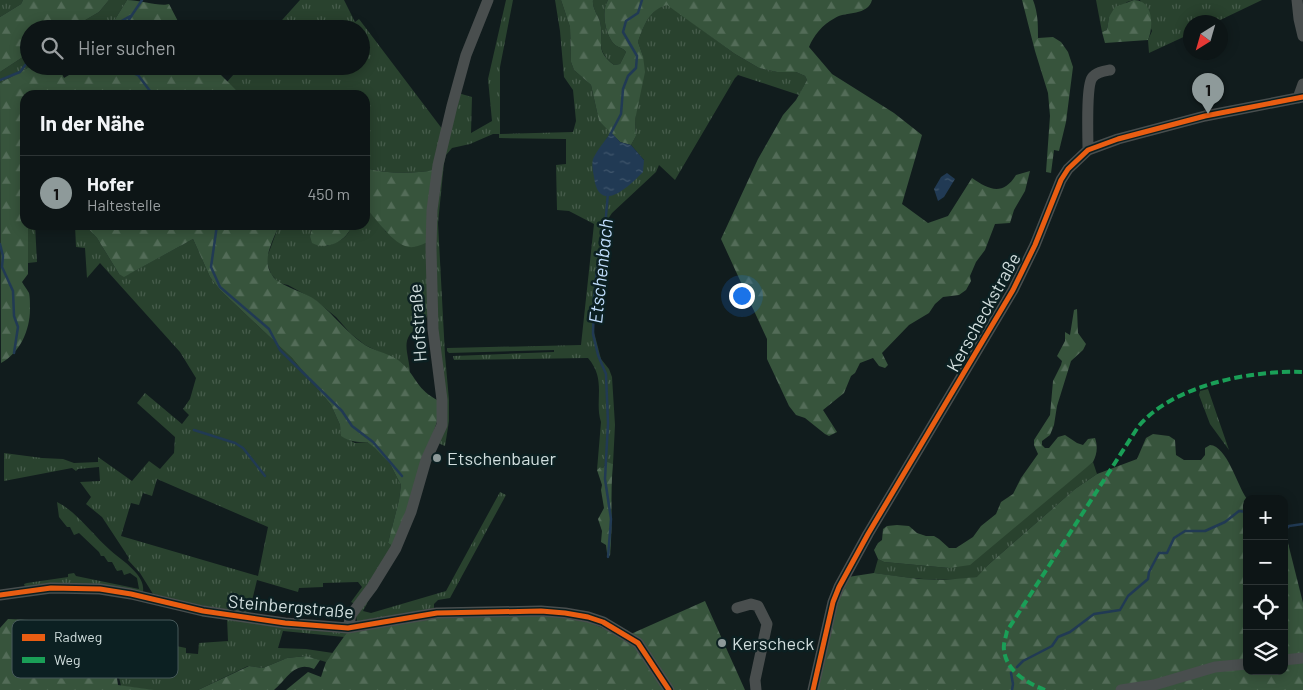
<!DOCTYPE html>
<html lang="de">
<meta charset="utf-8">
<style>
body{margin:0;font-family:Barlow,sans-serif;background:#1b2223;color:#f1f3f6}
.controls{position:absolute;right:15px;bottom:15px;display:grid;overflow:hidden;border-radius:10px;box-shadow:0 2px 12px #0003}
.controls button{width:45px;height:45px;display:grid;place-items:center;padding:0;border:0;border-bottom:1px solid #2d3435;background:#0d1516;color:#f1f3f6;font:25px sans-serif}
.compass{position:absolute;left:1183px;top:15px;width:45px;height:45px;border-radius:50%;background:#0d1516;box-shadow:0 2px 12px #0003;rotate:217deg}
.you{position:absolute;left:741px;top:295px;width:18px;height:18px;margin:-12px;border:4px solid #fff;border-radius:50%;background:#1a73e8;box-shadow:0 0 0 8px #1a73e833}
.badge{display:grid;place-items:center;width:32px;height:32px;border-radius:50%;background:#8e9a9a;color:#111;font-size:16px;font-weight:700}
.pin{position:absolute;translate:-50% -41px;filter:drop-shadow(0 1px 2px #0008)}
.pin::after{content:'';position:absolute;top:26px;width:18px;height:15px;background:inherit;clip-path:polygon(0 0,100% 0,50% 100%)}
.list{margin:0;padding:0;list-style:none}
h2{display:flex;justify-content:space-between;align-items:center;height:65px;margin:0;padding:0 20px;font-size:21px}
h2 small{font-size:16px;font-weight:400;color:#9a9fa1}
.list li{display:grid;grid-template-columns:32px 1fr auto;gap:15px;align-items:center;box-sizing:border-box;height:75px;padding:0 20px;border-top:1px solid #2d3435}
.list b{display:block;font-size:19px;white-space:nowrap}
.list p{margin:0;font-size:16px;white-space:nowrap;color:#9a9fa1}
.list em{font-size:16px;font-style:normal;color:#9a9fa1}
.icon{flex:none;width:28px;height:28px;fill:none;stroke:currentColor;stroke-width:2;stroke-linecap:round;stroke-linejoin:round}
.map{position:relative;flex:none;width:1303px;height:690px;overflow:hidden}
.search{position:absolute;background:#0d1516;box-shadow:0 2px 12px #0003;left:20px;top:20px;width:350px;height:55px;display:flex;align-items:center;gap:12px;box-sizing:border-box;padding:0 18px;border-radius:28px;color:#9a9fa1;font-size:19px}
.panel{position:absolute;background:#0d1516;box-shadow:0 2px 12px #0003;left:20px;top:90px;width:350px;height:140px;border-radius:15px}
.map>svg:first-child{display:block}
</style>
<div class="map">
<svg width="1303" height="690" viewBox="0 0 1303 690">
<defs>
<pattern id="grass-tufts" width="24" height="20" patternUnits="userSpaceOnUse" patternTransform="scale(1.25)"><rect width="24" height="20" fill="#29422e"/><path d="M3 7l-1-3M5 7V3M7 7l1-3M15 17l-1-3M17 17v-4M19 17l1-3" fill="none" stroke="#475d4c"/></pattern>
<pattern id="forest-firs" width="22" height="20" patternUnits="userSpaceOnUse" patternTransform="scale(1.25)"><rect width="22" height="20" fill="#37543c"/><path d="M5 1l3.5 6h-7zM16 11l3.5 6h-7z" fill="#536c58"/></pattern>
<pattern id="water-ripples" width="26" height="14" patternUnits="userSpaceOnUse" patternTransform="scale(1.25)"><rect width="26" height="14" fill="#213a54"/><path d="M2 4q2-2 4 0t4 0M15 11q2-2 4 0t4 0" fill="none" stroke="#40566c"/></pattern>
</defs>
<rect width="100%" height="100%" fill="#111c1d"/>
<path fill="url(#grass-tufts)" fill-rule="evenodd" d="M0 0H23L21 4 0 17Z
M109 0H127L109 29H70L99 12Z
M300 0H344L355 22 359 19 443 130 434 170C412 174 388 174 365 168V95H241L227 82 241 66H361V29H274Z
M506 0H513L500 67V134L573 132 576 121 573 90 564 77 560 31 555 0H561L570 27 571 62 574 70 591 85 599 121 611 132 593 160H644L631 145 636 136 635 120 643 56 638 42C644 25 649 10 667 4L735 54 759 68 777 72H796L805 76 807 80 799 95 738 75 735 78 675 180 659 165 656 172 612 213 606 222 593 317 594 332 601 359 609 369 612 377 615 425 613 464 606 463 603 468 600 467 597 470 601 422C594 401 607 380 588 358L454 360 453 356 554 352V350L449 353 447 351V348L581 345 594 224 569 211 557 210 556 165 566 164V139L499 138V134H493L470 144 452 148 446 155 444 163 438 223 445 355 449 400V421L445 446 438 443V354L434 226 441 166 458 93 472 97 471 133 492 121 488 79Z
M593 0H608C601 11 605 33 613 43 617 48 623 47 626 52L620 64 614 65C593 48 605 42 600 22 598 15 592 8 593 0Z
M1096 0H1134L1127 2 1109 17 1107 30 1102 32Z
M1140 0H1262L1216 22H1190V34L1149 53 1148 40 1152 31Z
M29 53V66H31L0 83V72Z
M365 207 376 217 386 232 428 242 430 308 424 324C397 337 409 351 410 373L402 363 365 345 350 333 336 317 315 300 288 285 279 283 271 274 266 260 279 225H313L310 236 327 246C340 241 347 239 352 225H365Z
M28 225H35L37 262 28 263Z
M75 225H85L97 238 119 274H129L193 239 210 277 220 290 292 358 331 405 340 425 342 436 355 443 367 442 376 448 390 464 401 485 399 500 388 543 394 547 355 604 351 602 362 587 358 582 323 583V587L299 588 298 592 257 580 249 613 192 604 153 594 140 573 128 560 129 558 102 517 86 504 91 497 80 482 100 481 99 467 78 469 76 471 72 468 4 481V453L42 458 63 459 74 463 98 462V457L132 481 149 461 160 469 174 453 175 437 137 403 145 393 182 424 189 415 183 409 190 399 196 378 180 352 100 263 87 278 85 248 76 247ZM157 479 268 527 258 576 121 536 131 503 139 505 143 493 152 496Z
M1208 389 1229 450 1210 424 1199 395 1200 391Z
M1093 462 1097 474 1075 489 988 565 978 577C943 583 909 578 874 573L878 559 884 562 949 568Z
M500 492 506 495 450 598 438 600 434 604V610L357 621 356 617 375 588 363 611 371 613 446 591Z
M57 502C76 511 94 536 110 550 119 558 129 564 137 574 141 579 144 585 143 592L25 587 24 584 27 583 68 577V574L74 573 76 576 139 589 137 578 130 573 124 575 122 570 117 571 112 562H108L104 556H101L99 552 79 533 74 535 70 527H67L59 517Z
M227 618 348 631 344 637 283 631 278 648 306 649 333 653 326 662 306 656 287 658 263 668 248 666 198 690H151L121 686 113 651 114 633 186 648V653L198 654 199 643 228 641Z"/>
<path fill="url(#forest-firs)" d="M23 0H109L99 12 70 29H29V53L0 72V17L21 4Z
M127 0C139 0 161 7 169 4L182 29H109Z
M561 0H593C592 8 598 15 600 22 605 42 593 49 614 65L620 64 626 52C623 47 617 48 613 43 605 33 601 11 608 0H872C868 16 846 11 835 18 822 25 814 35 809 47L832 74 894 113 922 135 902 204 928 223 948 216 972 178C989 190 1003 196 1016 175L1030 171 1025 191 1014 210 1010 223 995 224 985 250 976 262 970 276 971 281 966 290 959 295 943 297 935 304 929 313 909 325 882 353 888 365 885 368 879 366 873 358 860 363 855 373 851 376 844 393 823 410 837 432 829 436 825 434 805 418 796 415 789 406 767 359V339L721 239 758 159 783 115 796 100 807 80 805 76 796 72H777L759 68 735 54 667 5C649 10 644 25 638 42L643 56 645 72 635 120 636 136 631 145 620 142 599 121 591 85 574 70 571 62 570 27Z
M1022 0H1033C1038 13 1038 24 1038 38L1053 37 1061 42 1068 52 1073 67 1066 122 1059 151 1054 150 1051 173 1046 172 1050 116 1048 93 1035 51Z
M1134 0C1153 0 1154 26 1148 40L1105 43 1102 32 1107 30 1109 17 1115 7Z
M31 66H58L64 78 84 66H212L241 95H25V225H28V274L22 282C24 286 27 289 29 293 30 297 30 304 30 309 30 330 20 353 1 363L0 83Z
M365 168C388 174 412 174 434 170L428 242C423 244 415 248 409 247 392 244 377 219 365 207Z
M85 225H279C273 241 261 260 272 275 279 287 305 291 317 301 334 315 347 333 365 345 377 352 392 354 402 363 418 379 416 389 439 401L440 413 394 547 388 543 399 500 401 485 390 464 375 448 367 442C357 442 350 442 341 436L340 425 331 405 292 358 220 290 210 277 193 239 124 277 119 274 97 238Z
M313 225H352C347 241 327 251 312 243L310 236Z
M1077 309 1078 333 1086 344 1083 350 1071 361 1057 406 1054 425 1050 435 1042 441V445L1045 448H1049L1058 437 1065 435 1077 443 1083 445 1088 439 1095 438C1098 447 1097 454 1093 462L970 565 949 568 884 562 878 559 874 550 878 543 882 540 883 529 887 526 897 525 909 526 917 533 926 536H934L939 539 949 548H956L973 537 981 526 996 514 1001 502 1013 494 1021 478 1038 454 1034 445V440L1050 415 1053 381 1061 365 1062 361 1057 356 1065 341V332L1070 335 1074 310Z
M1153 434 1169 436 1175 440 1176 455 1184 460H1201L1205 455V448L1210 445C1227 446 1237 485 1247 499V671H1284L1285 531 1303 603V690H817L837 604 848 577 874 573 919 579 944 580 977 577 988 565 1075 489 1097 474 1137 459 1146 438Z
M607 462 613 464C610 495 613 525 610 556L607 553 606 545 601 542 602 531 598 519 604 508 601 490 602 485 597 470 600 467 603 468Z
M705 601 745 690H286L308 672 321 677 326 662 348 631 425 617 541 615 579 618 624 637Z
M8 619 50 621 69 627 71 635 81 643 86 651 99 661 107 664 116 672 118 685 154 690H0V628Z
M306 656 320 660 314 669C295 660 287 679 274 690H198L249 666 263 668 287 658Z"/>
<path fill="url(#water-ripples)" d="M611 132 620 142 631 145 644 160 643 172C633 182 603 214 595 183 594 175 591 167 593 159 597 150 605 141 611 132Z
M947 173 955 179 944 197 938 201 934 189 941 177Z"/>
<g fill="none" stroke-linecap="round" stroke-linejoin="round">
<path stroke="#213a54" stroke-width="2.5" d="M81 29 88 23H118L132 15 142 0
M123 29 132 15
M122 66 123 69 138 75 153 95
M0 80 20 72 29 60
M610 135 621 114 623 89 628 76 636 68 637 56 623 32 626 21 638 13 642 0
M217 225 211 267 220 287 269 329 280 350 342 411 352 426 373 442 402 476
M0 244 3 256 2 267 13 291 14 316 18 327 14 353
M194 430 235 443 243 448 265 476
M1284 531 1289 526 1303 524
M608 557 611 519 605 479 608 423 606 374 598 355 593 334 594 298 597 271 604 238 608 193
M1017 667 1023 661 1052 646 1058 637 1070 632 1094 614 1120 610 1128 596 1148 579 1149 572 1159 553H1167L1174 538 1185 531H1205L1225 522 1239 511 1247 512
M1011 673 1013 684 1012 690"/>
<path stroke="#494e4e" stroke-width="11" d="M1297 0 1299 19 1303 36
M1298 98 1303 84
M1088 150C1088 137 1086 87 1092 78 1096 72 1104 71 1110 70
M0 595 51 588 100 589 131 594 203 611 285 623 348 628 437 613 541 611 565 613 588 617 603 622 638 643 669 690
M737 608 751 604 758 606 767 624 755 680 756 690
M348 628 351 615 372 587 396 548 411 512 426 460 442 425V400L433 329 431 248 432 210 438 165 452 106 466 55 488 0
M1284 660 1303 658
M813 690 833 602 839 587 868 534 1013 290 1035 245 1061 180 1068 169 1088 150 1118 139 1205 116 1303 97
M1121 690 1154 685 1215 667 1247 664"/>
<path stroke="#1a9f57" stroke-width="4" stroke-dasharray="8 4" stroke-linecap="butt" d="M1045 690C1027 683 1006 671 1004 650 1003 644 1006 637 1007 631L1138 427C1172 385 1252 370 1303 372"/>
<defs>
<path id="cycleway" d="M0 595 51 588 100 589 131 594 203 611 285 623 348 628 437 613 541 611 565 613 588 617 603 622 638 643 669 690
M813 690 833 602 839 587 868 534 1013 290 1035 245 1061 180 1068 169 1088 150 1118 139 1205 116 1303 97"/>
</defs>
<use href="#cycleway" stroke="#0c2022" stroke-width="8"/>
<use href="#cycleway" stroke="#e95d12" stroke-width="5"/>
</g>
<g fill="#8e9a9a" stroke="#0c2022" stroke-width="2">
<circle cx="437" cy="458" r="5"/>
<circle cx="722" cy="643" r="5"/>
</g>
<g text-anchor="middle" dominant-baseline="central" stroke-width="5" stroke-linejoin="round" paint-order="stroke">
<g font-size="18" fill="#d1dede" stroke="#0c2022">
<text transform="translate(983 312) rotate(-61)">Kerscheckstraße</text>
<text transform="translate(417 323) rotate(-94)">Hofstraße</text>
<text transform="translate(291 606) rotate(5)">Steinbergstraße</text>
</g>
<g font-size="18" fill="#d1dede" stroke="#0c2022" text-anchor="start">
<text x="447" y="458">Etschenbauer</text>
<text x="732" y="643">Kerscheck</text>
</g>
<g font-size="19" font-style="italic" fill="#c1ddfd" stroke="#0c2022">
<text transform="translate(600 271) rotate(-84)">Etschenbach</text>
</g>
</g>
<rect x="12" y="620" width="166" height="58" rx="8" fill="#0c2022" stroke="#47595a" stroke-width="1"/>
<rect x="22" y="634" width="23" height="7" fill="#e95d12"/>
<rect x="22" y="657" width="23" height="6" fill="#1a9f57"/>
<g font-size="14" fill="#d1dede">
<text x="54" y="642">Radweg</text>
<text x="54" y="665">Weg</text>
</g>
</svg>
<div class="controls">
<button>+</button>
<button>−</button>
<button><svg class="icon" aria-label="locate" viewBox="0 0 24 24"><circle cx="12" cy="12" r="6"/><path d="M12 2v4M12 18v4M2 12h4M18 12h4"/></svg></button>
<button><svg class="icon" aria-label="layers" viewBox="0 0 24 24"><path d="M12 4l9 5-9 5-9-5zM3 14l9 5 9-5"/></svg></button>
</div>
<svg class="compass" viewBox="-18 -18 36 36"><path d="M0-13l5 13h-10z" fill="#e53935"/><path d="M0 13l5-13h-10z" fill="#9a9fa1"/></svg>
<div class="you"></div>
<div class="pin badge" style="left:1208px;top:114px">1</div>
<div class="search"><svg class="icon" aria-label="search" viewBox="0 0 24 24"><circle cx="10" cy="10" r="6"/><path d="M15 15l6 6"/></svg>Hier suchen</div>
<section class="panel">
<h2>In der Nähe<small></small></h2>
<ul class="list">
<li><span class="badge">1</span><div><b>Hofer</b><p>Haltestelle</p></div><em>450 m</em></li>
</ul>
</section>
</div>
